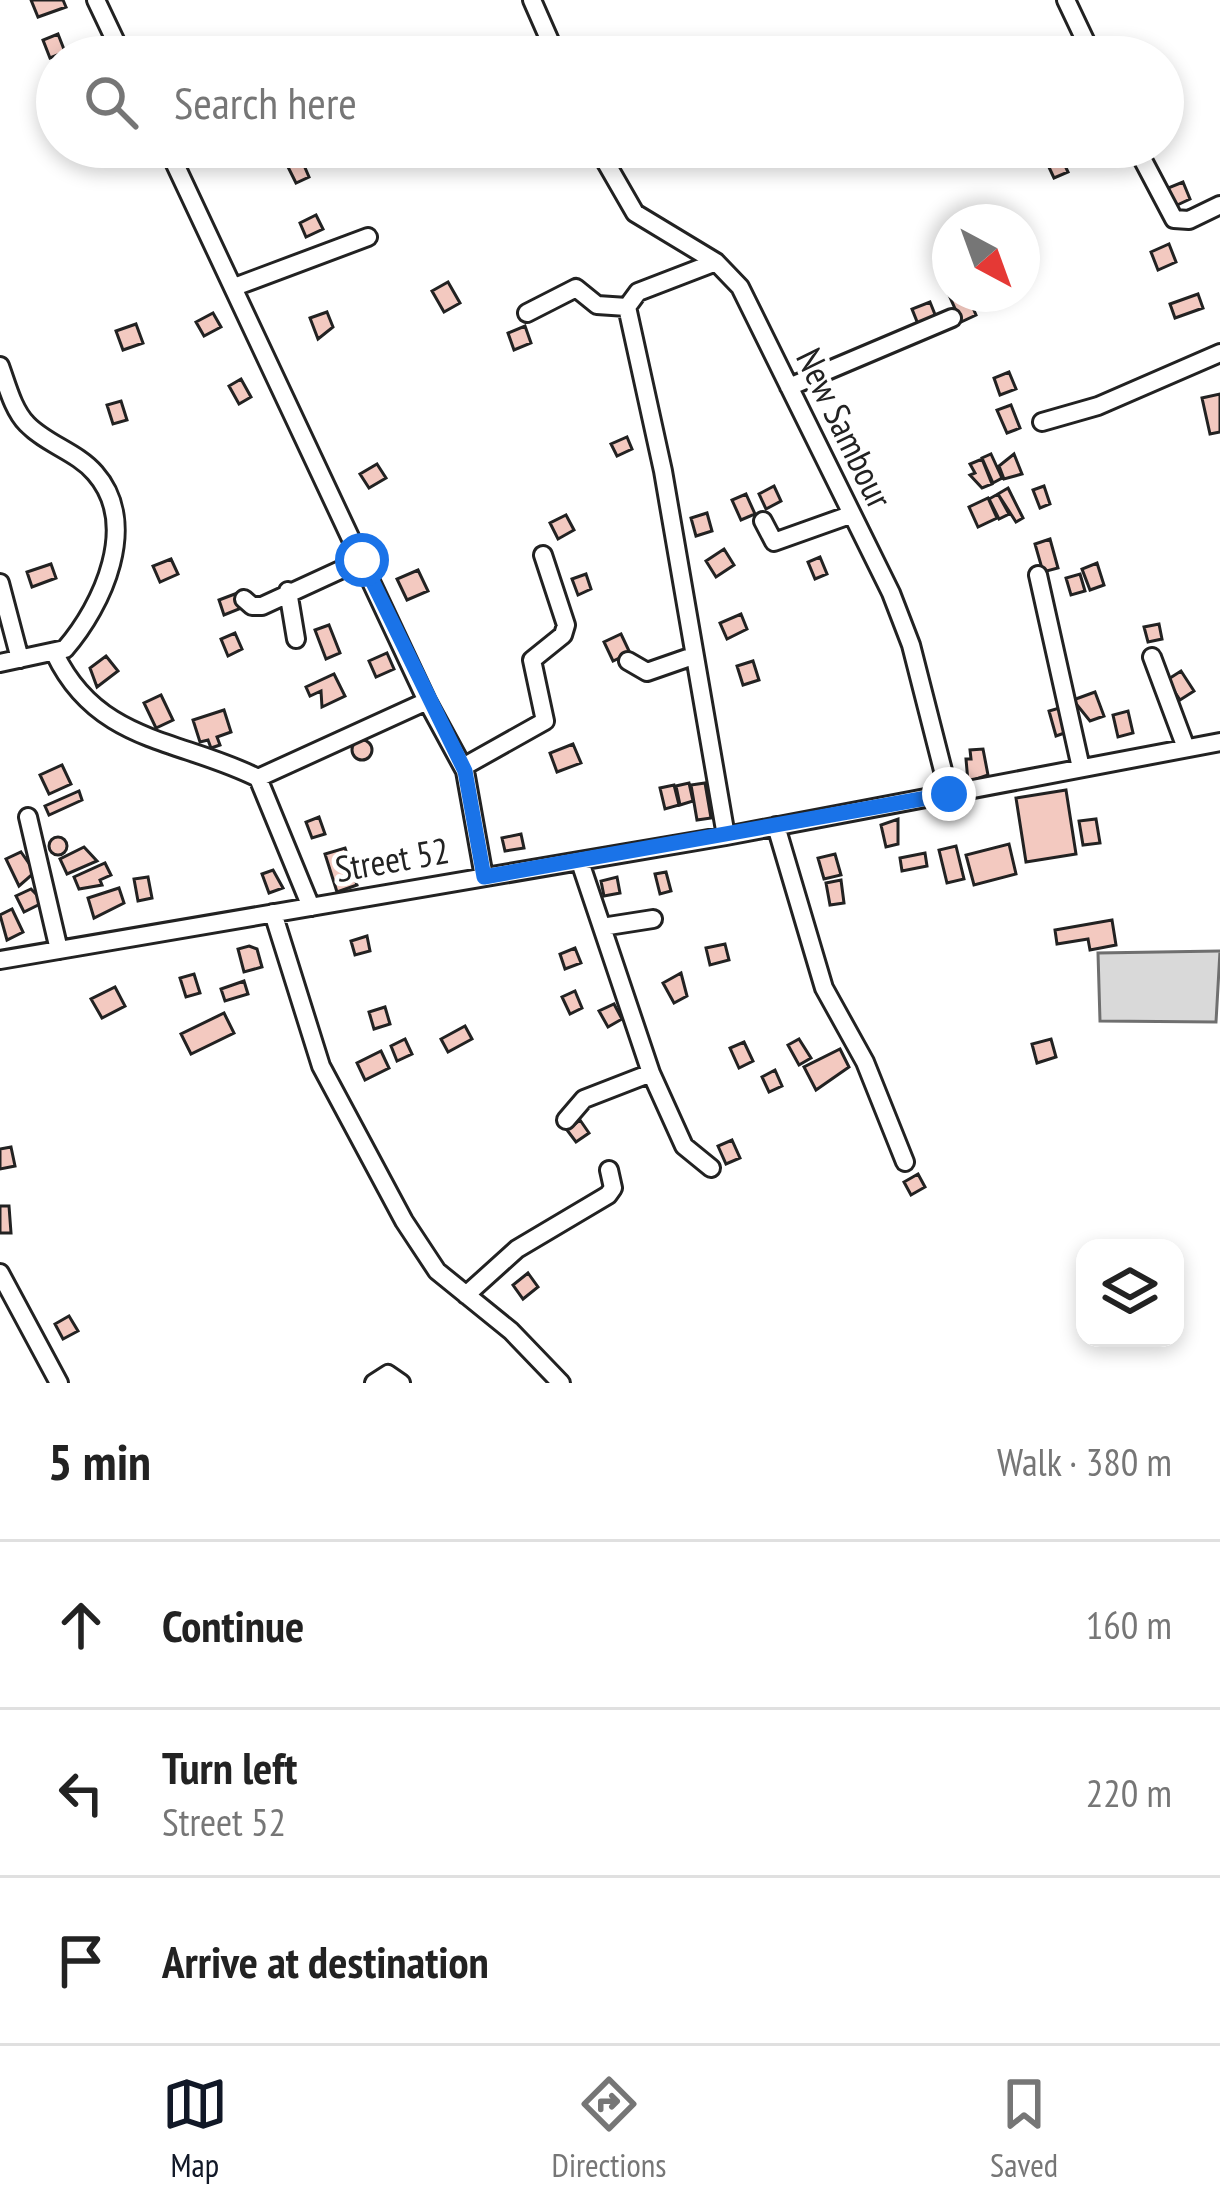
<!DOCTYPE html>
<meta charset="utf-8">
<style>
body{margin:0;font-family:"PT Sans Narrow",sans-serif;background:#f6f6f6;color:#222}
.controls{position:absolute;right:36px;bottom:36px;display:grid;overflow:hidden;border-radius:24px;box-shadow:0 6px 18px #0003}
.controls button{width:108px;height:108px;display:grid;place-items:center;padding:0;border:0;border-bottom:3px solid #e0e0e0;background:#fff;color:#222;font:60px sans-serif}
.compass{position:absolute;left:932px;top:204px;width:108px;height:108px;border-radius:50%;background:#fff;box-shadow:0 6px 18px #0003;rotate:139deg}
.stop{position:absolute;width:36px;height:36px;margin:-27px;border:9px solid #1a73e8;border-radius:50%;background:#fff}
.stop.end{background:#1a73e8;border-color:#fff;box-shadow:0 3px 12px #0008}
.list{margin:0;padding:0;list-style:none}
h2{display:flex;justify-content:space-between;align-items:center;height:156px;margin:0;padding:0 48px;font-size:51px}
h2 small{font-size:39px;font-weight:400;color:#767676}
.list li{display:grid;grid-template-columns:78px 1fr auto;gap:36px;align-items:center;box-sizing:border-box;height:168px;padding:0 48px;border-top:3px solid #e0e0e0}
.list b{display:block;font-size:45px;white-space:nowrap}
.list p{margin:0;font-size:39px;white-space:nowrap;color:#767676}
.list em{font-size:39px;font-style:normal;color:#767676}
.icon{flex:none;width:66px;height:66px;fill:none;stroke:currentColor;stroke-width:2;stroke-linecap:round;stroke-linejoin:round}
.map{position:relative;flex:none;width:1220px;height:1383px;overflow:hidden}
.search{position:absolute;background:#fff;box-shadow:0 6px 18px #0003;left:36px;right:36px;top:36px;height:132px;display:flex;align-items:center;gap:30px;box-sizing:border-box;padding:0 42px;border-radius:66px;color:#767676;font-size:45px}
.sheet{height:660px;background:#fff}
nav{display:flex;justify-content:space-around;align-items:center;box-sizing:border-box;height:168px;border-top:3px solid #e0e0e0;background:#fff;font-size:33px;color:#767676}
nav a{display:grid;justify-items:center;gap:6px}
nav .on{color:#111827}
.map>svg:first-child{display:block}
</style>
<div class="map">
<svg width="1220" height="1383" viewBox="0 0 1220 1383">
<rect width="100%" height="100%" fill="#fff"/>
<path fill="#d9d9d9" stroke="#6f6f6f" stroke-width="3" d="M1220 951 1216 1022 1100 1021 1098 953Z"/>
<path fill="#f3c9c0" stroke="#222" stroke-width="3" d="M31 0H63L66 7 38 17Z
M58 34 65 52 50 58 43 40Z
M361 40 365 57H335L334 54Z
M300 156 309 177 296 183 286 163Z
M1061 157 1068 172 1054 178 1047 163Z
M1183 182 1190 199 1175 206 1168 188Z
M316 215 323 229 306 237 300 223Z
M1169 244 1176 262 1158 270 1151 252Z
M448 282 460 303 444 312 432 291Z
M950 284V294H967L976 315 961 322 945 286Z
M1198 294 1203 308 1175 318 1170 304Z
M930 302 938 322 920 329 912 309Z
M327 312 333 327 318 339 310 318Z
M213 313 221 327 204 336 196 322Z
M136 324 143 343 123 350 116 331Z
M525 326 531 343 514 350 508 333Z
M1009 372 1016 389 1000 395 994 378Z
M241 379 251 397 239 404 229 386Z
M1220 394V432L1210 434 1202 398Z
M121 401 127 420 113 424 107 405Z
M1011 405 1020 428 1007 433 997 410Z
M627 437 632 449 617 456 611 444Z
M991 454 1002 478 993 483 982 458Z
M1014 454 1022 474 1004 479 999 466Z
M982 459 992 484 982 488 970 475 975 473 970 464Z
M377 464 386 478 369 488 360 474Z
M774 486 781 501 766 509 759 494Z
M1044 486 1050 504 1040 508 1033 490Z
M1008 488 1023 518 1016 522 998 494Z
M746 494 755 514 741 520 732 500Z
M998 494 1009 514 999 519 989 499Z
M988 498 997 518 978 527 969 507Z
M707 513 712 531 696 536 691 518Z
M566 515 574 530 558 539 550 523Z
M1050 539 1058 568 1043 572 1035 544Z
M724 549 734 565 716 577 706 561Z
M820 557 827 574 815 579 808 562Z
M171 559 178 574 160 582 153 566Z
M1097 563 1104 585 1090 590 1082 569Z
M51 564 56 578 32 587 27 572Z
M418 570 428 591 407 600 397 579Z
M586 574 591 589 578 595 572 579Z
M1080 574 1085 591 1071 595 1066 578Z
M240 592 239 609 224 615 219 600Z
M741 614 747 629 727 639 720 623Z
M1159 624 1162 639 1148 642 1144 627Z
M329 625 340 653 326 659 315 630Z
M235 633 242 649 228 656 221 639Z
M621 634 630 653 613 661 604 642Z
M387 653 394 669 376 677 369 661Z
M106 656 118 671 97 687 90 668Z
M753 661 759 680 743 685 737 666Z
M1181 671 1194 691 1180 700 1167 680Z
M334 674 345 696 322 707 321 691 310 696 306 687Z
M1095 692 1104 716 1090 721 1073 700Z
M161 695 173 720 156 728 144 703Z
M1066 706 1073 730 1056 736 1049 711Z
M224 710 231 732 217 737 220 745 211 748 208 740 200 742 193 720Z
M1128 711 1133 733 1118 737 1113 715Z
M352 750a10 10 0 1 1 20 0a10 10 0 1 1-20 0Z
M573 744 581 763 557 772 550 753Z
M983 749 988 775 968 782 966 759H971L970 750Z
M62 765 71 784 49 794 40 775Z
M689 783 693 801 680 805 676 786Z
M705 783 711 818 697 820 691 785Z
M674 785 679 805 665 809 660 788Z
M1066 790 1076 854 1026 862 1016 798Z
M79 791 82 800 49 815 45 806Z
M319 817 325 834 312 838 306 822Z
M898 819V844L886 847 881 825Z
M1096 819 1100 843 1083 845 1079 821Z
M521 834 524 848 505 851 502 838Z
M49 846a9 9 0 1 1 18 0a9 9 0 1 1-18 0Z
M1009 844 1016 874 974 885 966 855Z
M956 846 964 879 947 883 939 850Z
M84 847 97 861 67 874 60 859Z
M345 848 357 885 337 892 325 854Z
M21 852 35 872 19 886 6 859Z
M925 853 927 866 902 871 900 858Z
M835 854 841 875 824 879 818 858Z
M105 863 111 875 100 880 102 885 79 889 74 877Z
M273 870 283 888 269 893 262 874Z
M666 872 671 891 660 894 655 874Z
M148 877 152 898 138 901 134 879Z
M617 877 620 893 604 896 601 881Z
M841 880 844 903 830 905 826 883Z
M119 888 124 903 94 918 88 898Z
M31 889 44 902 24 912 16 896Z
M12 909 23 932 7 940 0 915Z
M1112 920 1116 945 1090 950 1088 939 1057 944 1055 930Z
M367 936 370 951 355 955 351 941Z
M725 944 729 960 710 965 706 948Z
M249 946 257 949 262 967 244 972 238 949Z
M575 948 581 963 565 969 560 954Z
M681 973 687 996 674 1003 663 983Z
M194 974 200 993 186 997 180 978Z
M244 981 248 994 225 1001 221 989Z
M115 987 125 1006 102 1018 91 999Z
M575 991 582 1008 570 1014 562 997Z
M614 1004 622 1019 608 1027 599 1011Z
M385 1007 390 1024 374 1029 369 1012Z
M224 1013 234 1033 191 1054 181 1034Z
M465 1026 472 1039 448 1052 441 1039Z
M405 1039 412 1054 397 1061 391 1046Z
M799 1039 811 1058 799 1065 788 1045Z
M1051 1039 1056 1057 1037 1063 1032 1044Z
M744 1042 753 1061 739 1068 730 1048Z
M840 1049 849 1067 816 1090 804 1067Z
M381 1051 389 1068 365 1080 357 1063Z
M775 1070 782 1086 769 1092 762 1077Z
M580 1120 589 1133 576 1142 567 1130Z
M732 1140 740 1158 726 1164 718 1146Z
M11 1147 15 1166 0 1169V1149Z
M918 1174 925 1187 911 1195 904 1182Z
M0 1206H9L11 1233H0Z
M528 1273 538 1287 523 1299 513 1285Z
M69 1316 78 1331 63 1339 55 1324Z"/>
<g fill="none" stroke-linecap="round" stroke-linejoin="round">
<defs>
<path id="minor" d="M96 0 123 57
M532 0 557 57
M1066 0 1093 57
M167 147 427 701 465 771 484 877
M597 147 635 213 716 262 740 287 891 593 911 645 949 794
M1136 147 1174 219 1189 220 1220 205
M716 262 638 292 627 307 663 471 726 836
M237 286 368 237
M527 313 576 288 597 305 627 307
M0 366C7 385 13 410 27 424 46 444 77 452 95 473 140 524 103 605 65 649L0 663
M789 387 952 318
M1042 422 1098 406 1220 353
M763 521 774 542 850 515
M1038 575 1081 768
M0 583 20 659
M288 591 296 639
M244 599 252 606H262L362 560
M55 654C98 744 181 739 258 778L311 907
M1152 657 1186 748
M628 661 647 672 693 656
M463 767 545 721 532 660 563 635 566 625 543 555
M258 778 427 701
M28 817 59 950
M776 826 824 988 865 1062 905 1162
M580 862 651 1073 684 1146 711 1168
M273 913 321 1066 404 1221 437 1271 511 1331 561 1383
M602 927 653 919
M0 960 726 836 1220 742
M566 1120 584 1099 651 1073
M0 1273 59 1383
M466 1295 517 1249 608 1195 613 1188 609 1170
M374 1383 388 1374 401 1383"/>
</defs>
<use href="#minor" stroke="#222" stroke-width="22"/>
<use href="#minor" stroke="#fff" stroke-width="16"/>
</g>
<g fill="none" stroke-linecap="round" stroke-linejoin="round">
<path stroke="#1a73e8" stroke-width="15" d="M362 560 465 771 484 877 949 794"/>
</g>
<g text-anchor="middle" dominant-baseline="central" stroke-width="9" stroke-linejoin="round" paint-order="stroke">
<g font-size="36" fill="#222" stroke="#fff">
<text transform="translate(845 428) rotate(64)">New Sambour</text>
<text transform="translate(392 859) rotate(-10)">Street 52</text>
</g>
</g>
</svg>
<div class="controls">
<button><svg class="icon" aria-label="layers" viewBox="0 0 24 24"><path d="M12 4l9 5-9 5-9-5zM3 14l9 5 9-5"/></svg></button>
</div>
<svg class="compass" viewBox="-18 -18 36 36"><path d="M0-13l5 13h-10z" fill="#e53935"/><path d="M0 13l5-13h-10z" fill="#767676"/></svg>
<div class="stop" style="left:362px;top:560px"></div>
<div class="stop end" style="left:949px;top:794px"></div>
<div class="search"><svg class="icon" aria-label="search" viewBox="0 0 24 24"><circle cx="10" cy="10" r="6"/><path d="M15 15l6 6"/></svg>Search here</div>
</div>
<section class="sheet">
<h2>5 min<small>Walk · 380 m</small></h2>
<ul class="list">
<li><svg class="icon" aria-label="ahead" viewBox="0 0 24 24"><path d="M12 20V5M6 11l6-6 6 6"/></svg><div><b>Continue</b></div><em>160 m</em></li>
<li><svg class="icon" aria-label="left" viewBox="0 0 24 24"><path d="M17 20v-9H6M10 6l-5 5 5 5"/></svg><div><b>Turn left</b><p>Street 52</p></div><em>220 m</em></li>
<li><svg class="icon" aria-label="arrive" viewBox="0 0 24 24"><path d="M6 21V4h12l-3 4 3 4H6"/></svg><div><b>Arrive at destination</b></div></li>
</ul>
</section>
<nav>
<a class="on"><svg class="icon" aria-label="map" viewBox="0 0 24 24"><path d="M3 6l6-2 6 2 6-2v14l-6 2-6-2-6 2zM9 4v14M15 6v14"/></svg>Map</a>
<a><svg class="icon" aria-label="directions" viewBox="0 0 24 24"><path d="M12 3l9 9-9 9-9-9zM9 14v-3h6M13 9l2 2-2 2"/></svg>Directions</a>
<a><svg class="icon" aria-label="saved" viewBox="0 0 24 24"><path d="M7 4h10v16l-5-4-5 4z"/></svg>Saved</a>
</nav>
